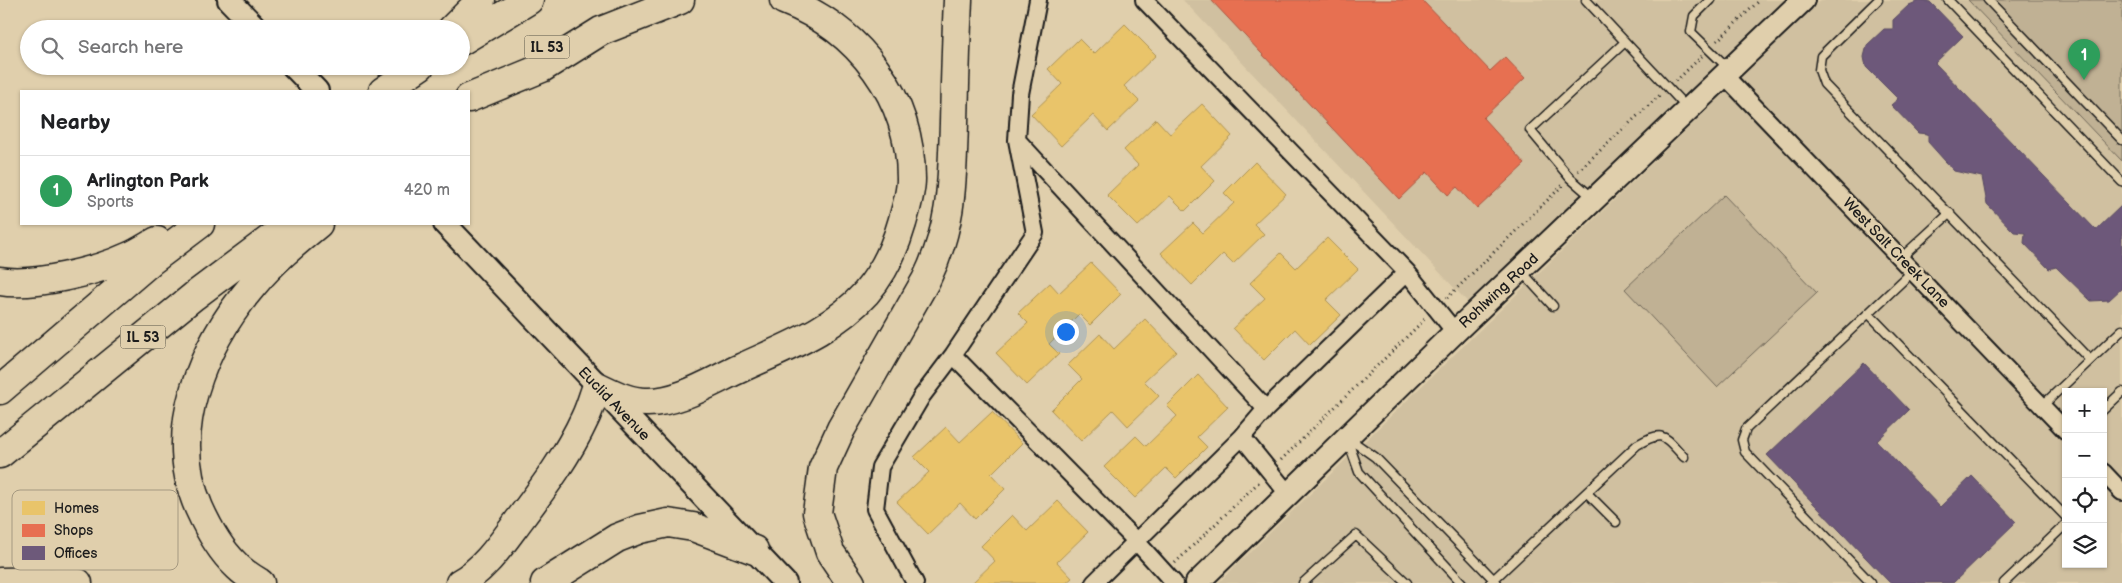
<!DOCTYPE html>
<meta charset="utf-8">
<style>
body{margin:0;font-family:"Balsamiq Sans",sans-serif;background:#f2f2f2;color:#202124}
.controls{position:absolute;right:15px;bottom:15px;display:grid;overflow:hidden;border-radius:0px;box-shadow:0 1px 4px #0004}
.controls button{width:45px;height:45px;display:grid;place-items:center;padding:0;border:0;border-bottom:1px solid #e0e0e0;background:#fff;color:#202124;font:25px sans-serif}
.you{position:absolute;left:1065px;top:331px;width:18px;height:18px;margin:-12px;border:4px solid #fff;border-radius:50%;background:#1a73e8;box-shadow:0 0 0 8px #1a73e833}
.badge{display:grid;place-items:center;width:32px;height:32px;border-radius:50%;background:#d1495b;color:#fff;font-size:16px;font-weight:700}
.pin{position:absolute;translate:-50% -41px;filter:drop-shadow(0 1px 2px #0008)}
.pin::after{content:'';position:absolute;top:26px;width:18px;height:15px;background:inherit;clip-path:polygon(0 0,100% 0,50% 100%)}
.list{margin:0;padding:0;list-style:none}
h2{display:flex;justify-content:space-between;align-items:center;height:65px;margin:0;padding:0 20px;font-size:21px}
h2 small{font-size:16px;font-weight:400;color:#757577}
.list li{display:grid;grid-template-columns:32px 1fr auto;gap:15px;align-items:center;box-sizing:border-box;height:70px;padding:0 20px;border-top:1px solid #e0e0e0}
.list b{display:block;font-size:19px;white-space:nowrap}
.list p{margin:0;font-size:16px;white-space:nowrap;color:#757577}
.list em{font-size:16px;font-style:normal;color:#757577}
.icon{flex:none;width:28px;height:28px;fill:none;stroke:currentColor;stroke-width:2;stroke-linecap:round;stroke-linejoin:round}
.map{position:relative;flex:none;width:2122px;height:583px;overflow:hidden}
.search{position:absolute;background:#fff;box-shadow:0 1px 4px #0004;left:20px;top:20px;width:450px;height:55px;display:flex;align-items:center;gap:12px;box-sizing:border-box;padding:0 18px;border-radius:28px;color:#757577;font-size:19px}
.panel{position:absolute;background:#fff;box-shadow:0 1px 4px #0004;left:20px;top:90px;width:450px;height:135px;border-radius:0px}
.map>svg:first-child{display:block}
</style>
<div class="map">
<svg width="2122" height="583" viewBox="0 0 2122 583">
<rect width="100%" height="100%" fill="#e0cfac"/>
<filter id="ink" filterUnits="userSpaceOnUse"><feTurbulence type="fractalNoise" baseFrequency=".02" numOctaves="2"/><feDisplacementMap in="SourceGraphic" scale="10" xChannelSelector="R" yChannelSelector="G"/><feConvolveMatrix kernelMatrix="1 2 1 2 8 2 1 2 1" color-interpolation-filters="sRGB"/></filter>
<g filter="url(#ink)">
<path fill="#d0c0a0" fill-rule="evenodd" d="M1183 0H1803L1477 312Z
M1821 0H1968L2122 161V583H1218ZM2066 392H2103V564H2066Z"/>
<path fill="#c0b194" stroke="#6e6658" d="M1968 0H2122V161Z
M1724 195 1817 293 1717 387 1625 289Z"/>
<path fill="#e9c46a" stroke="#ac9253" d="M1125 24 1156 55 1124 86 1139 101 1108 131 1093 115 1061 146 1031 114 1062 84 1048 69 1079 39 1094 54Z
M1202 104 1232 136 1201 166 1215 181 1185 211 1170 196 1138 226 1107 195 1138 165 1124 150 1156 119 1170 134Z
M1255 162 1286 194 1254 224 1264 234 1233 264 1223 254 1192 285 1161 253 1193 223 1203 233 1234 203 1224 193Z
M1327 238 1358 269 1326 300 1341 315 1310 345 1295 329 1264 360 1233 328 1265 298 1250 283 1281 253 1296 268Z
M1091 263 1121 294 1090 325 1079 314 1049 344 1059 354 1027 385 996 353 1028 323 1018 313 1050 283 1059 293Z
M1145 319 1176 351 1144 381 1159 396 1128 426 1113 410 1081 441 1051 410 1082 379 1068 365 1100 334 1114 349Z
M1198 375 1228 407 1197 437 1207 447 1176 478 1166 468 1135 498 1104 467 1136 436 1146 446 1177 416 1167 406Z
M992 412 1022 443 991 474 1005 489 975 519 960 503 928 534 897 502 929 472 914 457 946 427 960 442Z
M1058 501 1088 532 1057 562 1072 578 1066 583H972L995 561 981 546 1012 515 1027 531Z"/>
<path fill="#e76f51" stroke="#aa5641" d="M1211 0H1422L1490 71 1505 57 1525 78 1483 118 1525 164 1477 209 1457 187 1448 195 1427 172 1399 199Z"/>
<path fill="#6d597a" stroke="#55475e" d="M1919 1 1930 2 1963 36 1935 63 2096 230 2122 205V288L2109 300 2091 301 2056 267 2049 269 2024 243 2025 233 2014 232 1987 204 1982 177 1954 171 1928 142V134L1918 133 1891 105 1898 99 1866 67 1864 57 1867 45 1884 29H1893V20L1909 5Z
M1864 363 1909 410 1877 441 1940 507 1972 476 2016 522 1953 583H1890L1767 455Z"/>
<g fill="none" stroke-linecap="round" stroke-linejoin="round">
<defs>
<path id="lane" d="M1586 0 1687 108
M1710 0 1694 16 1691 32 1728 68
M1878 0 1821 56 1819 70 1824 84 2090 360
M1948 0 2122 182
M1988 0 2122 140
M1593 198 1570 178 1530 130 1625 42
M1901 258 1950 213
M1522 272 1553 306
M1869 314 2066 517
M2042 406 2122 330
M2103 410 2122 392
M1348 438 1375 457 1497 583
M1348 441 1359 472 1462 583
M1587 493 1616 522
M1303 583 1356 535 1407 583
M1490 583 1637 445C1664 429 1664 436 1684 457
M1871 583 1745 452 1742 440 1746 429 1913 271
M2004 583 2066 524"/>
<path id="street" d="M1038 0 1020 94 1017 140 1266 409
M1144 0 1407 272 1455 332
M1725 76 2066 431
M953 355 1136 541 1174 583
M1242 437 1289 495
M2103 472 2122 492
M915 583 875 509 880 467 922 396 953 355 1035 233 1017 140
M1094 583 1242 437 1266 409 1407 272"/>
<path id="secondary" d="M229 0 257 29
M293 66 317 91
M445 224 785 583
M1197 583 1455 332 1803 0"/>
<path id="highway" d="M452 29 481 0
M461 41 529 0
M383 91 420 66
M469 98 542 68 601 31 680 0
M0 281C34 287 98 271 130 256 139 252 148 246 157 241
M0 390 151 261 200 224
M0 454 194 296 290 224
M0 582 57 581 78 583
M260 583C252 578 242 572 236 565 220 550 208 528 199 508 165 431 203 344 254 284 273 261 295 243 318 224
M460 583C486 568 502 543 520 519 544 487 568 455 585 418 590 408 593 396 597 386 612 393 628 402 646 402 679 403 712 381 741 368 786 347 832 331 866 293 883 273 895 248 902 223 906 209 911 193 911 179 911 97 859 29 784 0
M545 583 617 538 640 529 668 523 693 527 754 550
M851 583 830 552 817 513 823 468 841 429 926 280C953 225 952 182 954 123 955 82 956 41 958 0"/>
</defs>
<use href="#lane" stroke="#1c1c1c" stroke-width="11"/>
<use href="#street" stroke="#1c1c1c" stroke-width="20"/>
<use href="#secondary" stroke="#1c1c1c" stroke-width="26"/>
<use href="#highway" stroke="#1c1c1c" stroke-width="31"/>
<path stroke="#1c1c1c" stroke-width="3" stroke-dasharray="1 4" stroke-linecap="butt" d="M1717 41 1760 0
M1676 81 1702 56
M1578 171 1660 95
M1447 298 1563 185
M1281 460 1425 319
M1175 563 1259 482"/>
<use href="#lane" stroke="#e0cfac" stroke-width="8"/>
<use href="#street" stroke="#e0cfac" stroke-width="16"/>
<use href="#secondary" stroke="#e0cfac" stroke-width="22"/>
<use href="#highway" stroke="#e0cfac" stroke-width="28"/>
</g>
</g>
<g text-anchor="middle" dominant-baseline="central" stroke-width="5" stroke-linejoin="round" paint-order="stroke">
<g fill="#e0cfac" stroke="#575247" stroke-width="1">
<rect x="524.5" y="35.5" width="45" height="23" rx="4"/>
<rect x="120.5" y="325.5" width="45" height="23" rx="4"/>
</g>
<g font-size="14" font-weight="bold" fill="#1c1c1c">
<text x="547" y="47">IL 53</text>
<text x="143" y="337">IL 53</text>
</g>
<g font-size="15" fill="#1c1c1c" stroke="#e0cfac">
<text transform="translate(1896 253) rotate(46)">West Salt Creek Lane</text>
<text transform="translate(1499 291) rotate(-43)">Rohlwing Road</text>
<text transform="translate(614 404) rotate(46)">Euclid Avenue</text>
</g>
</g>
<rect x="12" y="490" width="166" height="80" rx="8" fill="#e0cfac" stroke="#a59981" stroke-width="1"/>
<rect x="22" y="501" width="23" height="14" fill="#e9c46a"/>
<rect x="22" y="524" width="23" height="13" fill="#e76f51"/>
<rect x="22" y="546" width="23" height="14" fill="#6d597a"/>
<g font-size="14" fill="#1c1c1c">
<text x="54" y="513">Homes</text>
<text x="54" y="535">Shops</text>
<text x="54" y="558">Offices</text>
</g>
</svg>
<div class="controls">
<button>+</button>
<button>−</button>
<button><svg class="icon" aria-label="locate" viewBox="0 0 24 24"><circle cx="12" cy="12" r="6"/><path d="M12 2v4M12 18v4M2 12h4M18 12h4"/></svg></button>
<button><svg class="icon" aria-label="layers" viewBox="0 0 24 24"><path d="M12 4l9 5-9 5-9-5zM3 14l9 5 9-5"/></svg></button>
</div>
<div class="you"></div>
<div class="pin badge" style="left:2084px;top:80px;background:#2e9e5b">1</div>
<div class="search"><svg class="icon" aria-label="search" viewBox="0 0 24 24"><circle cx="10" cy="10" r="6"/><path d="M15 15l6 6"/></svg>Search here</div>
<section class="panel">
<h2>Nearby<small></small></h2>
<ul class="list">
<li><span class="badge" style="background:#2e9e5b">1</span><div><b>Arlington Park</b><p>Sports</p></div><em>420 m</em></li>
</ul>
</section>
</div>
